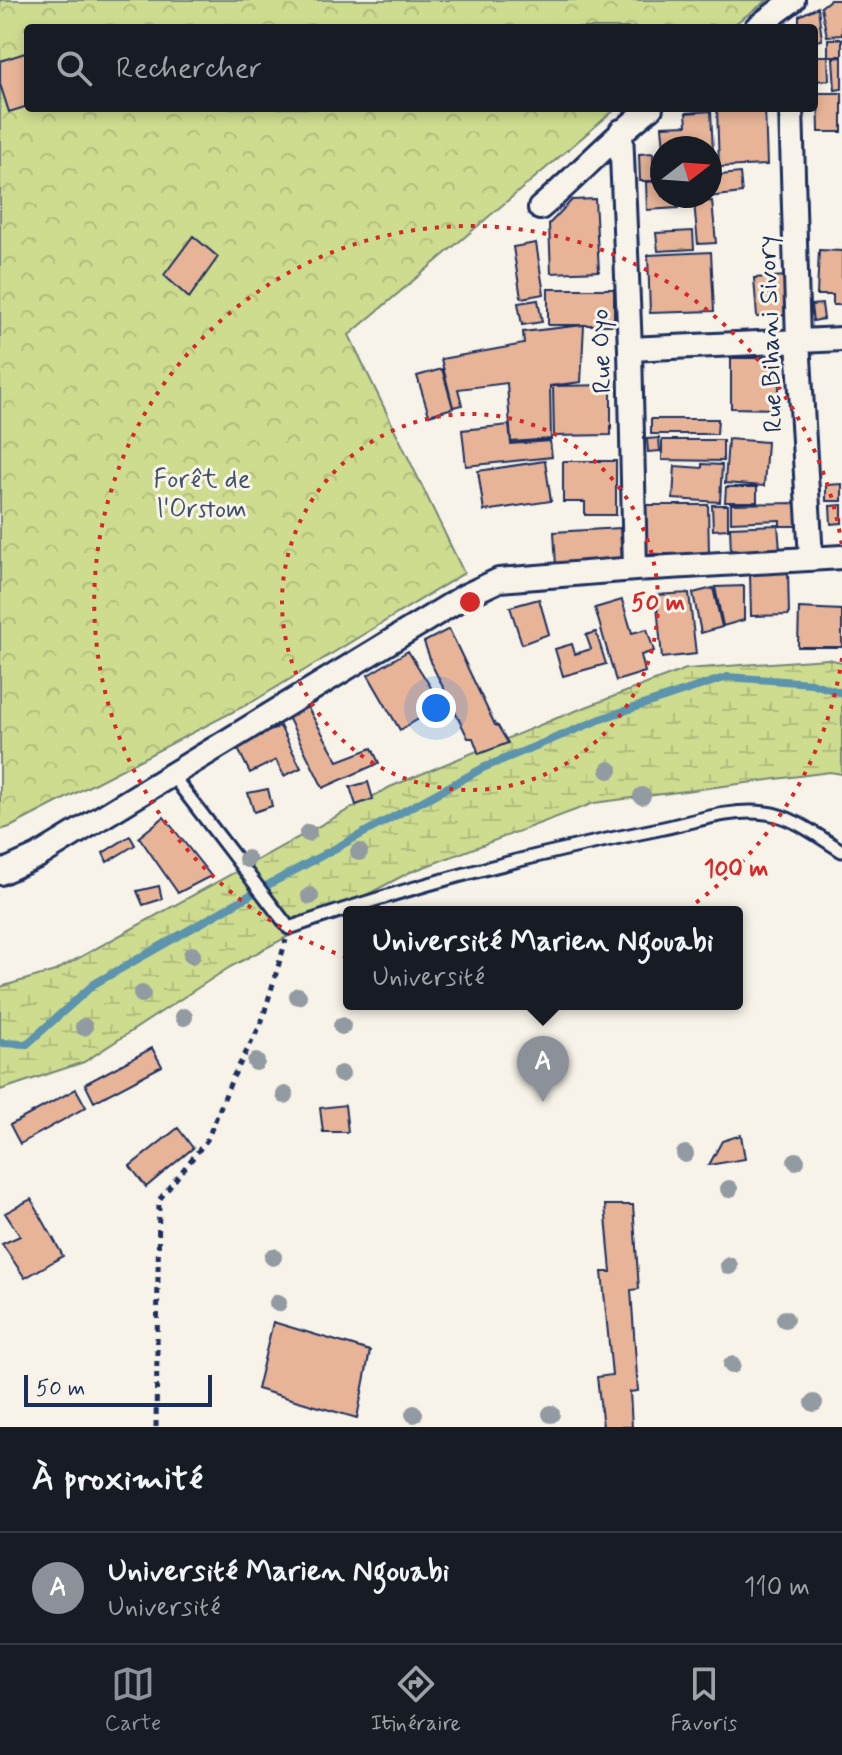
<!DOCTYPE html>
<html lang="fr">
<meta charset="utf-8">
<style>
body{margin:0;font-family:Mynerve,sans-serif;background:#20242c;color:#f1f3f6}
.compass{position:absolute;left:650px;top:136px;width:72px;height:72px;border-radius:50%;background:#171b24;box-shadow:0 4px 12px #0003;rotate:73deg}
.scale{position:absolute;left:24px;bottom:20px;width:188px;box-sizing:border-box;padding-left:8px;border:4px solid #1b2f5e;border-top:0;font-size:22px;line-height:28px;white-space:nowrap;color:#1b2f5e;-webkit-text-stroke:6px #f7f3e8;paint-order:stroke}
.you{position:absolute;left:436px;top:708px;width:28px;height:28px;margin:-20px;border:6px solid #fff;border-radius:50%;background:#1a73e8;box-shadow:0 0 0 12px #1a73e833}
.badge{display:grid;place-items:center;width:52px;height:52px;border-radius:50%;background:#8c9099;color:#fff;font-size:26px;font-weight:700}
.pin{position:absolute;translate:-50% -66px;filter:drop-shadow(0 2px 4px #0008)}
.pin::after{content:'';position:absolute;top:42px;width:28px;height:24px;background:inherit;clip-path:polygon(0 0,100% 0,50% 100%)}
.popup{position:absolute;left:343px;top:906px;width:400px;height:104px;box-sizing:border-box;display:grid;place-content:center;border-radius:8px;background:#171b24;filter:drop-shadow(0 2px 6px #0005);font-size:26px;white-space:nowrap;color:#9ea1a6}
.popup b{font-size:30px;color:#f1f3f6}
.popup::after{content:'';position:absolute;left:50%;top:100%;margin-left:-16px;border:16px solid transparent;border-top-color:#171b24}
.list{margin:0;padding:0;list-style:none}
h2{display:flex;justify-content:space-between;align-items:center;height:104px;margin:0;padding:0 32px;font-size:34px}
h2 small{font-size:26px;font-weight:400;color:#9ea1a6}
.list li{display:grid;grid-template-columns:52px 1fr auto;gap:24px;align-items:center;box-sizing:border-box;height:112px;padding:0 32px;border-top:2px solid #363941}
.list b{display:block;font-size:30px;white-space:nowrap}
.list p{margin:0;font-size:26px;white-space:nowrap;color:#9ea1a6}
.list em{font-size:26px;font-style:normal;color:#9ea1a6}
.icon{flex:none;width:44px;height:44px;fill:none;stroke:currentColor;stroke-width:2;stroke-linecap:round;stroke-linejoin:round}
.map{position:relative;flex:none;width:842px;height:1427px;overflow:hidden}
.search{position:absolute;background:#171b24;box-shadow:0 4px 12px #0003;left:24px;right:24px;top:24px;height:88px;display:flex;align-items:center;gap:20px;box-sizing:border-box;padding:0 28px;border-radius:8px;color:#9ea1a6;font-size:30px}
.sheet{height:216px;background:#171b24}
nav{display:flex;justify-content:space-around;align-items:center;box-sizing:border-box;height:112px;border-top:2px solid #363941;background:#171b24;font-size:22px;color:#9ea1a6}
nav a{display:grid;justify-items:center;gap:4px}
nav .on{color:#8c9099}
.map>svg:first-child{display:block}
</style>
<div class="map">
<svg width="842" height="1427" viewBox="0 0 842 1427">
<defs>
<pattern id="forest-crowns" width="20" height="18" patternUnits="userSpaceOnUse" patternTransform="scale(2)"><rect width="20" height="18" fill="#cedc8f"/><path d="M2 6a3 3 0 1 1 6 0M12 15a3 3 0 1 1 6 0" fill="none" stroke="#b0bd7e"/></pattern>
<pattern id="wetland-marsh" width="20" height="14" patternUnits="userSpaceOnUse" patternTransform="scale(2)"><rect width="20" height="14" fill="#cedc8f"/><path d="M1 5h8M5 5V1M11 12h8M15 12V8" fill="none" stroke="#b0bd7e"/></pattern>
</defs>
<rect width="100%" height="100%" fill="#f7f3e8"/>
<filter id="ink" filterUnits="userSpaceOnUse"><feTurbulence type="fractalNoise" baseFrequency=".0125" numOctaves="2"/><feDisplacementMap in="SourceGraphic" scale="16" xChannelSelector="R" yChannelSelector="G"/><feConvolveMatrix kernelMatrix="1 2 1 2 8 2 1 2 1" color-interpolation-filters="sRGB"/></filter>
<g filter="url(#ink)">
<path fill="url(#forest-crowns)" stroke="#748676" stroke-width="2" d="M0 0H768L729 28H28V108H617L349 335 464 573 254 701 10 827 0 830Z"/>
<path fill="url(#wetland-marsh)" stroke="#748676" stroke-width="2" d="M827 659 842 662V774L830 772 594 803 408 873 230 967 84 1062 0 1090V987L55 971 390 787 557 718 686 669Z"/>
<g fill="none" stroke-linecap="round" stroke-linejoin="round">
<path stroke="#5b93ad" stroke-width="8" d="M0 1043 27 1044 94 984 266 886 485 767 606 717 727 677 811 683 842 693"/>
</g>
<path fill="#e7b498" stroke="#1b2f5e" stroke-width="2" d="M830 0H842V35L827 36 821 7Z
M818 7 822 40 814 41V28H799V16Z
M828 39H842V56H828Z
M28 52V106L9 112 0 84V61Z
M814 56H828L829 80 814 81Z
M842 57V89L835 90 833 58Z
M818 93H842V132H819Z
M717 108H765L767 165 719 167Z
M711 111 713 153 710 154V148H664L662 126 687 125 686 113Z
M653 153 654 181H640L639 154Z
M740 173 742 193 682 200V196H710V176Z
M662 181V196H678V208L647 210 646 182Z
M595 199 599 271 551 273 549 224 572 200Z
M712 201 716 243 698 244 694 202Z
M693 231 694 249 658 251 656 233Z
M193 236 218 257 189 298 164 275Z
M536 243 544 294 521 298 513 247Z
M819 250 842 251V305H833V295H817Z
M711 252 714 311 650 313 648 255Z
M787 276 789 315 757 317 754 278Z
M548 289H614V325H548Z
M538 300 542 322 522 325 518 303Z
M822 304 824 319 813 321 811 305Z
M584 325 581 382 550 386 551 439 511 442 507 383 458 389 462 405 453 407 441 359 524 344 523 332Z
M731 358H779V409L731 408Z
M442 369 453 408 429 415 417 376Z
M611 385V435L554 436 553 386Z
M651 419H718L717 434H651Z
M509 425 511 444 550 441 552 457 466 466 462 430Z
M659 438 660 451 648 452 647 439Z
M728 439 767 442 764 486 725 483Z
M662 440H723V461L662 460Z
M545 461 551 501 484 511 478 471Z
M563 461H616V515H585V502H563Z
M702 464 722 465 720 502 673 499 675 466 702 468Z
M842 484V501H826V485Z
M726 487H757V502H725Z
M796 503 797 526H780V520L731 522V504Z
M644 505H708L709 554H645Z
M712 505H728V529L713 530Z
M842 505V523L831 524 830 506Z
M778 525 780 551 731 553 730 527Z
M620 528 622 563 556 566 554 532Z
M788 571 789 615 751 616 750 572Z
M744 586V620L723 626 715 587Z
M713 588 722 627 701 633 693 593Z
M689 593 696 654 662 658 656 595Z
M539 599 549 634 522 644 510 607Z
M622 600 632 633 647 629 654 651 641 655 645 672 616 681 595 608Z
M799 608 842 610V647H798Z
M449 629 495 725 498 726 508 743 479 754 473 738H468L433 667 424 642Z
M596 632 606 664 563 676 555 649 572 644 575 654 591 649 586 635Z
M408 651 442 705 400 730 368 675Z
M305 703 338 761 372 748 379 763 323 788 286 713Z
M280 726 301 768 284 776 276 760 250 773 237 747Z
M368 782 373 799 356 805 350 787Z
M268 789 272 806 254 812 248 793Z
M164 817 211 876 178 893 139 837Z
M130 836 135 845 107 862 103 853Z
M159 886 162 899 143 905 137 891Z
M152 1048 162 1066 94 1102 85 1084Z
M76 1089 86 1107 20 1144 10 1125Z
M345 1105 348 1132H323L320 1108Z
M178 1128 193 1148 146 1187 130 1166Z
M741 1135 745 1159 709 1165 722 1141Z
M31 1199 63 1256 25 1278 2 1244 20 1236 5 1213Z
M605 1205H633L639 1289 631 1290 638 1391 630 1392 632 1427H603L597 1377 612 1375 602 1272H611Z
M273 1322 370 1351 357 1418 257 1389Z"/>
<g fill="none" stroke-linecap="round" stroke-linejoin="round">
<defs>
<path id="service" d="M172 775 289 928C409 886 534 854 659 829 693 822 731 808 766 813 793 816 819 837 842 851"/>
<path id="minor" d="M756 28 793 0
M791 108 798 341 811 558
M621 131 630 349 635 569
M540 208C578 176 611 138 651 108
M630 349 842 339
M0 873 38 856 465 596 499 580 635 569 842 557"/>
</defs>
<use href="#service" stroke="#1b2f5e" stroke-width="17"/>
<use href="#minor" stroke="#1b2f5e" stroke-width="28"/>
<path stroke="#1b2f5e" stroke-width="5" stroke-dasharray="6 6" stroke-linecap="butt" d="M156 1427 159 1200 207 1140 232 1079 261 1024 286 940"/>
<use href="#service" stroke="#f7f3e8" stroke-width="11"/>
<use href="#minor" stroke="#f7f3e8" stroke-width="22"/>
</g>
<g fill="#929aa2">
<circle cx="609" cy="770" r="9"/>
<circle cx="642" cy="796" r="9"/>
<circle cx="308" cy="833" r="9"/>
<circle cx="359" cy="852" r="9"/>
<circle cx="247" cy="859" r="9"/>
<circle cx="310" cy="896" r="9"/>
<circle cx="192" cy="955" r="9"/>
<circle cx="142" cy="994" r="9"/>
<circle cx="298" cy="996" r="9"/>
<circle cx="184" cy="1017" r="9"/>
<circle cx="342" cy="1026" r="9"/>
<circle cx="84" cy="1027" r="9"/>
<circle cx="256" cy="1062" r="9"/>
<circle cx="341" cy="1074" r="9"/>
<circle cx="285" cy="1095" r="9"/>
<circle cx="685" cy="1154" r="9"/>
<circle cx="796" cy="1161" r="9"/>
<circle cx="729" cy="1189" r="9"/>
<circle cx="273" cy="1257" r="9"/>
<circle cx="729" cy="1266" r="9"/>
<circle cx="278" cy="1303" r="9"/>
<circle cx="785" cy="1319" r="9"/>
<circle cx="732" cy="1365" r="9"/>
<circle cx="814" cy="1403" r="9"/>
<circle cx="414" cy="1414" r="9"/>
<circle cx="551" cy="1414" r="9"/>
</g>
</g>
<g fill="none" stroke="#d62828" stroke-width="4" stroke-dasharray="4 8">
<circle cx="470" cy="602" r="188"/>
<path d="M842 658A376 376 0 1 1 842 546"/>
</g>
<g text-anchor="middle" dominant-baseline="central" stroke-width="6" stroke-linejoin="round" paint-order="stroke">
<g font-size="26" fill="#1b2f5e" stroke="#f7f3e8">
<text transform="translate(771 334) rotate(-92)">Rue Bihani Sivory</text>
<text transform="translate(602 351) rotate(-92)">Rue Oyo</text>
</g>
<g font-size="26" fill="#3f5268" stroke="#f7f3e8">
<text x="202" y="480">Forêt de<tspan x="202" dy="30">l'Orstom</tspan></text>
</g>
</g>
<circle cx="470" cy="602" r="12" fill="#d62828" stroke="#f7f3e8" stroke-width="4"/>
<g font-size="24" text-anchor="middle" font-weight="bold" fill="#d62828" stroke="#f7f3e8" stroke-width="6" stroke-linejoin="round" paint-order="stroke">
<text x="658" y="610">50 m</text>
<text x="736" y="876">100 m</text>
</g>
</svg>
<svg class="compass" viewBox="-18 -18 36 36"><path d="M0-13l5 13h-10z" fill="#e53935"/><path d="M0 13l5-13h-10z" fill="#9ea1a6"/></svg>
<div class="scale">50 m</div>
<div class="you"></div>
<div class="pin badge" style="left:543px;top:1102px">A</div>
<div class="popup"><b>Université Marien Ngouabi</b>Université</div>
<div class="search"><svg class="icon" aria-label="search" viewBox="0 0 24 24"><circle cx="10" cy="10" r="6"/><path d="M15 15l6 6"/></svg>Rechercher</div>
</div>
<section class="sheet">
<h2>À proximité<small></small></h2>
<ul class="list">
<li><span class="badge">A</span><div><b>Université Marien Ngouabi</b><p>Université</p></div><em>110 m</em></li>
</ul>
</section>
<nav>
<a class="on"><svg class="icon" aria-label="map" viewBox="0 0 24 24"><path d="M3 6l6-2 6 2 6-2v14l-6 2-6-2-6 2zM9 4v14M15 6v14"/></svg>Carte</a>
<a><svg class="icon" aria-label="directions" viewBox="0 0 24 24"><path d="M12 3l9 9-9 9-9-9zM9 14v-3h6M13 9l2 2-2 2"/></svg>Itinéraire</a>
<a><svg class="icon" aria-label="saved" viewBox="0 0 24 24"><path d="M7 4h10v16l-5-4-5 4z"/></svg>Favoris</a>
</nav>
